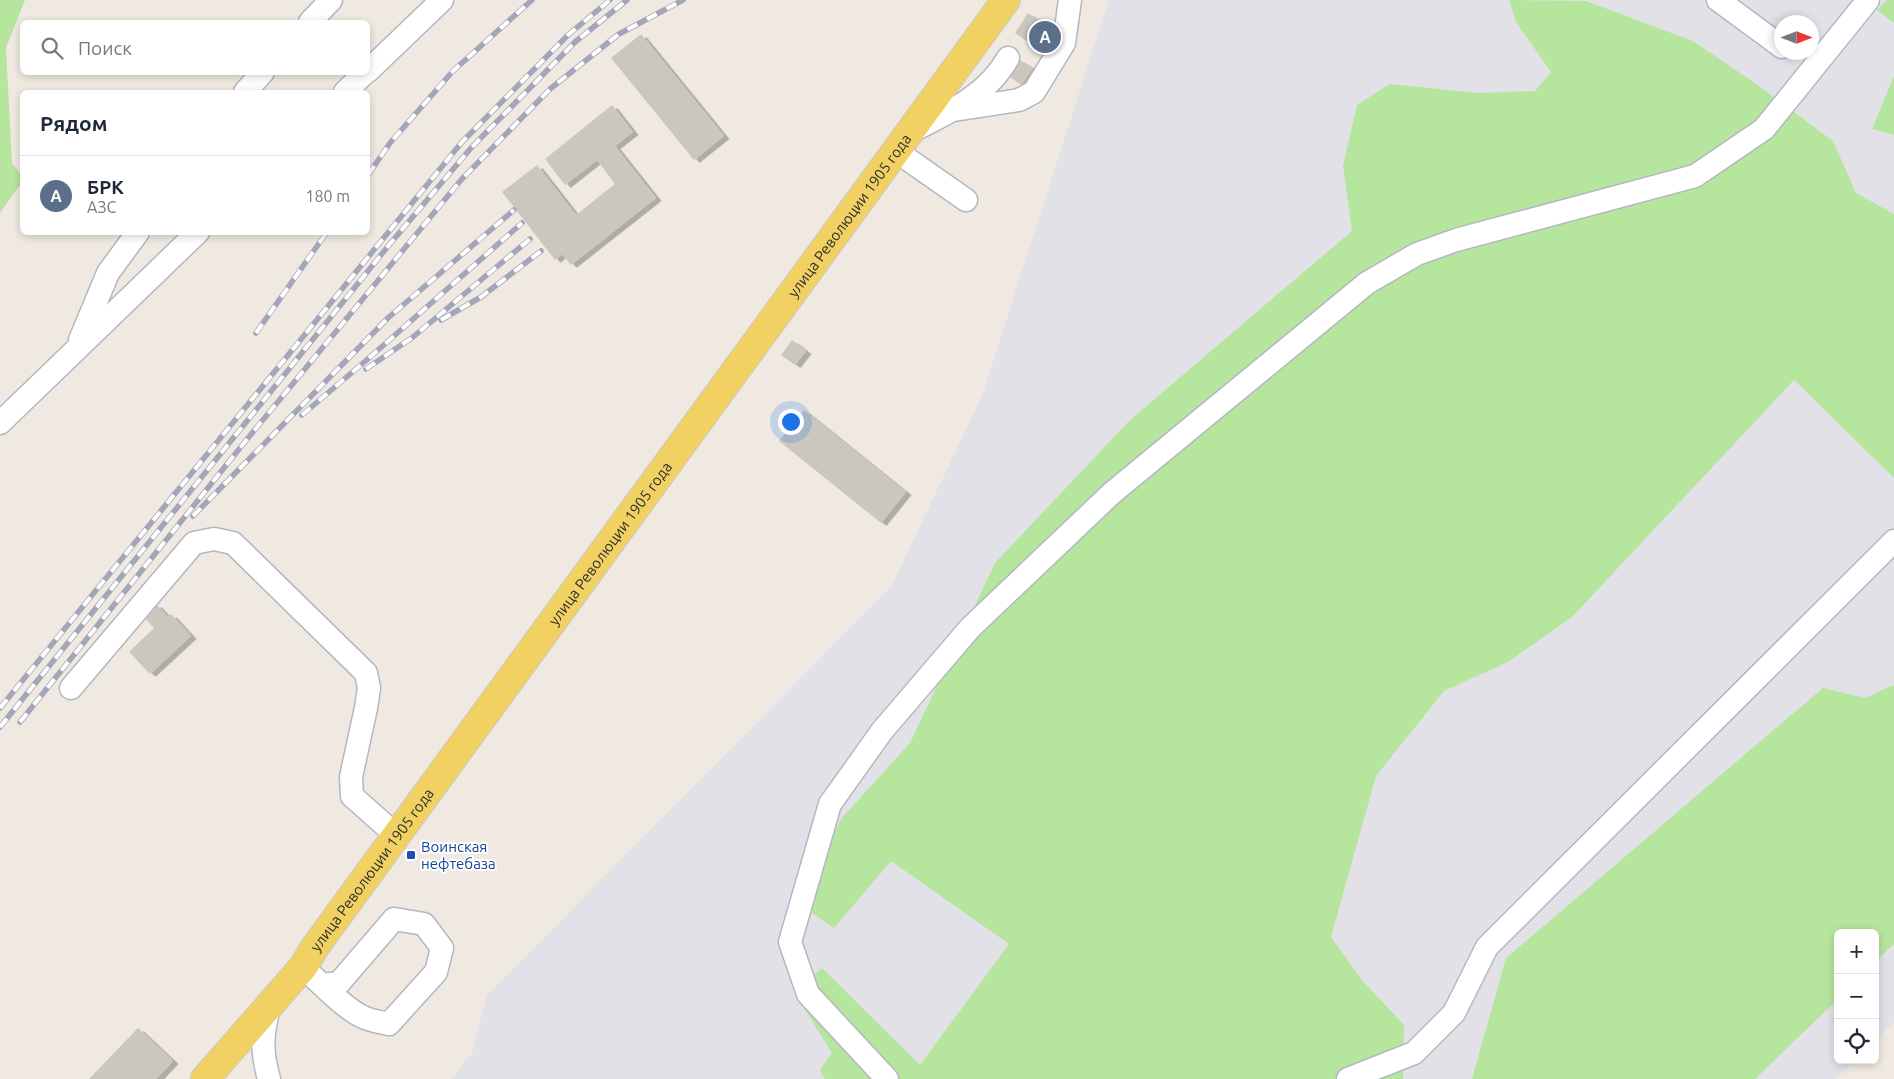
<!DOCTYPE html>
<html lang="ru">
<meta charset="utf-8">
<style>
body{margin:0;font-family:Ubuntu,sans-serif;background:#f2f2f3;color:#1f2937}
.controls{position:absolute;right:15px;bottom:15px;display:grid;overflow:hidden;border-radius:8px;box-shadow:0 2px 8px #0003}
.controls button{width:45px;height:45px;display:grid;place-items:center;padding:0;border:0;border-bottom:1px solid #e0e1e3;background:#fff;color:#1f2937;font:25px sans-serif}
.compass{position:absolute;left:1774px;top:15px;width:45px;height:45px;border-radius:50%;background:#fff;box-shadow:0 2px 8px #0003;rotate:90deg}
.you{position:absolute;left:790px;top:421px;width:18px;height:18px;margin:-12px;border:4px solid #fff;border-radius:50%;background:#1a73e8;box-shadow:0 0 0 8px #1a73e833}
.badge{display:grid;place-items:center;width:32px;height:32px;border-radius:50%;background:#4264fb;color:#fff;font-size:16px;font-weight:700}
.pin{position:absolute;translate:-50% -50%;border:2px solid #fff;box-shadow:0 1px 5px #0006}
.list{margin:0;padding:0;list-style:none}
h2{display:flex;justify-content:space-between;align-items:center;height:65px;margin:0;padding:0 20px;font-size:21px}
h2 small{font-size:16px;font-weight:400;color:#747a83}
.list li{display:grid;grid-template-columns:32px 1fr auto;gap:15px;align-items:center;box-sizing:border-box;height:80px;padding:0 20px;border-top:1px solid #e0e1e3}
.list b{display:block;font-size:19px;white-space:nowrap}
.list p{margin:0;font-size:16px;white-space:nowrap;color:#747a83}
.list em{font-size:16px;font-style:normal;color:#747a83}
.icon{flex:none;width:28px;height:28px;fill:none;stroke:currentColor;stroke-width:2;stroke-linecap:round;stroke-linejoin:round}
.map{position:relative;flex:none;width:1894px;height:1079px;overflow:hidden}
.search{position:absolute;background:#fff;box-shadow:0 2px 8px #0003;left:20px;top:20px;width:350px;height:55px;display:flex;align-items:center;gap:12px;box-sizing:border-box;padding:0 18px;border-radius:8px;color:#747a83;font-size:19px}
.panel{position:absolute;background:#fff;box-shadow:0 2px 8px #0003;left:20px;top:90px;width:350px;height:145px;border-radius:8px}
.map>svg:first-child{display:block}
</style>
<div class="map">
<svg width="1894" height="1079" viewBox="0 0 1894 1079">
<defs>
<filter id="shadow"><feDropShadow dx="5.5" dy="3" stdDeviation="0" flood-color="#0004"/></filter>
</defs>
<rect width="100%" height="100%" fill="#efe9e1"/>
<path fill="#e3e1e8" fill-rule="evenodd" d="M1109 0H1894V1022L1875 1040V933H1838V1060H1855L1835 1079H451L472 1053 487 995 891 587 982 396ZM1782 22H1812V52H1782Z"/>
<path fill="#b6e59e" d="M0 0H25L6 48 12 163 22 176V182L0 213Z
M1509 0 1586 1 1693 41 1752 81 1833 141 1856 193 1894 214V478L1794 380 1572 617 1508 662 1444 691 1376 776 1331 937 1362 980 1404 1025 1403 1079H825L820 1070 832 1053 794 992 822 968 920 1065 1009 944 891 861 834 928 800 905 841 819 910 743 995 563 1130 420 1352 231 1343 166 1357 105 1390 84 1478 93 1535 91 1551 72 1516 22Z
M1887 0H1894V23L1877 10Z
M1894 76V135L1872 129Z
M1894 685V944L1875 962V933H1838V999L1755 1079H1472L1506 958 1823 688 1865 698Z"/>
<path fill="#cbc7bf" filter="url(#shadow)" d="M1028 13 1061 35 1047 55 1015 33Z
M641 34 724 136 694 160 611 58Z
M1018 59 1033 68 1021 85 1007 75Z
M612 105 633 132 615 146 656 198 571 265 562 254 555 260 502 192 537 165 576 215 615 184 597 160 565 185 545 159Z
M792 340 806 351 795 365 781 355Z
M804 410 906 492 881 523 779 441Z
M156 604 168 617 171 614 191 636 150 674 129 652 154 628 143 616Z
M138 1028 173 1061 156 1079H89Z"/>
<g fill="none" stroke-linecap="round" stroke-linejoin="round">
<defs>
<path id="minor" d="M1718 0 1782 47
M310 22 331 0
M368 71 442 0
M245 92 263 72
M345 92 366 72
M954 110 1019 100 1034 92 1064 43 1070 0
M910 132C946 114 987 96 1008 58
M896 151 966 200
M80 340 108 273 138 232
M0 423 198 232
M71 688 194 543 214 539 233 543 366 673 369 688 366 708 351 777 352 796 397 836
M303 967C317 980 346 1010 363 1017 371 1021 381 1022 389 1024L436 972 442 948 424 924 394 919 339 983 322 985
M269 1079C261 1050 262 1036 269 1007
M887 1079 808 994 790 942 830 804 882 731 970 628 1112 493 1367 283 1417 254 1456 240 1695 176 1764 129 1868 0
M1348 1079 1414 1053 1454 1013 1487 947 1894 541"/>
<g id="major">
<path id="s1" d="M205 1079 303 967 315 947 1006 0"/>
</g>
</defs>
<use href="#minor" stroke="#b4b7c1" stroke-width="25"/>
<use href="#major" stroke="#c9c9c9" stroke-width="30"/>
<use href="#minor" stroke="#fff" stroke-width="22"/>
<use href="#major" stroke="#f2d163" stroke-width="28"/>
<defs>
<path id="rail" d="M368 175 390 143 453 71 532 0
M441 320 481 297 541 251
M256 333 327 232
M366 369 413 337 530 239
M302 415 369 358 522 223
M193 516 389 317 514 210
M0 708 462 142 568 35 610 0
M20 722 248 438 461 180 550 89 619 34 683 0
M0 727 389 245 471 148 575 42 627 0"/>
</defs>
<use href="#rail" stroke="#a3a6b8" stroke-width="5.5"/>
<use href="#rail" stroke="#fff" stroke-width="4" stroke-dasharray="11" stroke-linecap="butt"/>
</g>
<rect fill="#1a4fb4" stroke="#fff" stroke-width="2" x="406" y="850" width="10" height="10" rx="2.5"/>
<g text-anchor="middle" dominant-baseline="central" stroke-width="4" stroke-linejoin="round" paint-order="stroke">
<g font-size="15" fill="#2e2e2e" stroke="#fff">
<text stroke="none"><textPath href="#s1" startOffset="1078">улица Революции 1905 года</textPath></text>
<text stroke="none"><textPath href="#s1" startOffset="672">улица Революции 1905 года</textPath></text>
<text stroke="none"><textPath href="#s1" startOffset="268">улица Революции 1905 года</textPath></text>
</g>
<g font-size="15" fill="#164399" stroke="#fff" text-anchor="start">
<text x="421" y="846">Воинская<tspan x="421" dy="17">нефтебаза</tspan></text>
</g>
</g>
</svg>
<div class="controls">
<button>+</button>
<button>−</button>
<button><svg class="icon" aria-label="locate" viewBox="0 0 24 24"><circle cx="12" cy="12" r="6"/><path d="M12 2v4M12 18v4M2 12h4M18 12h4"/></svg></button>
</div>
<svg class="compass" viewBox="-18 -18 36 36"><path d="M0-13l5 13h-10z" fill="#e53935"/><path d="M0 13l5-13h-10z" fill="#747a83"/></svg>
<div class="you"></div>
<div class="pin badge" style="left:1045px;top:37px;background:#5c6f8a">A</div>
<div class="search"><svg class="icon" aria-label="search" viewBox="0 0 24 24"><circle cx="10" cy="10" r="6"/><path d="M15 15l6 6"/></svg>Поиск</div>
<section class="panel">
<h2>Рядом<small></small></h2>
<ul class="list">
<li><span class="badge" style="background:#5c6f8a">A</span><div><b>БРК</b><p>АЗС</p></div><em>180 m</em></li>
</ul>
</section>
</div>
